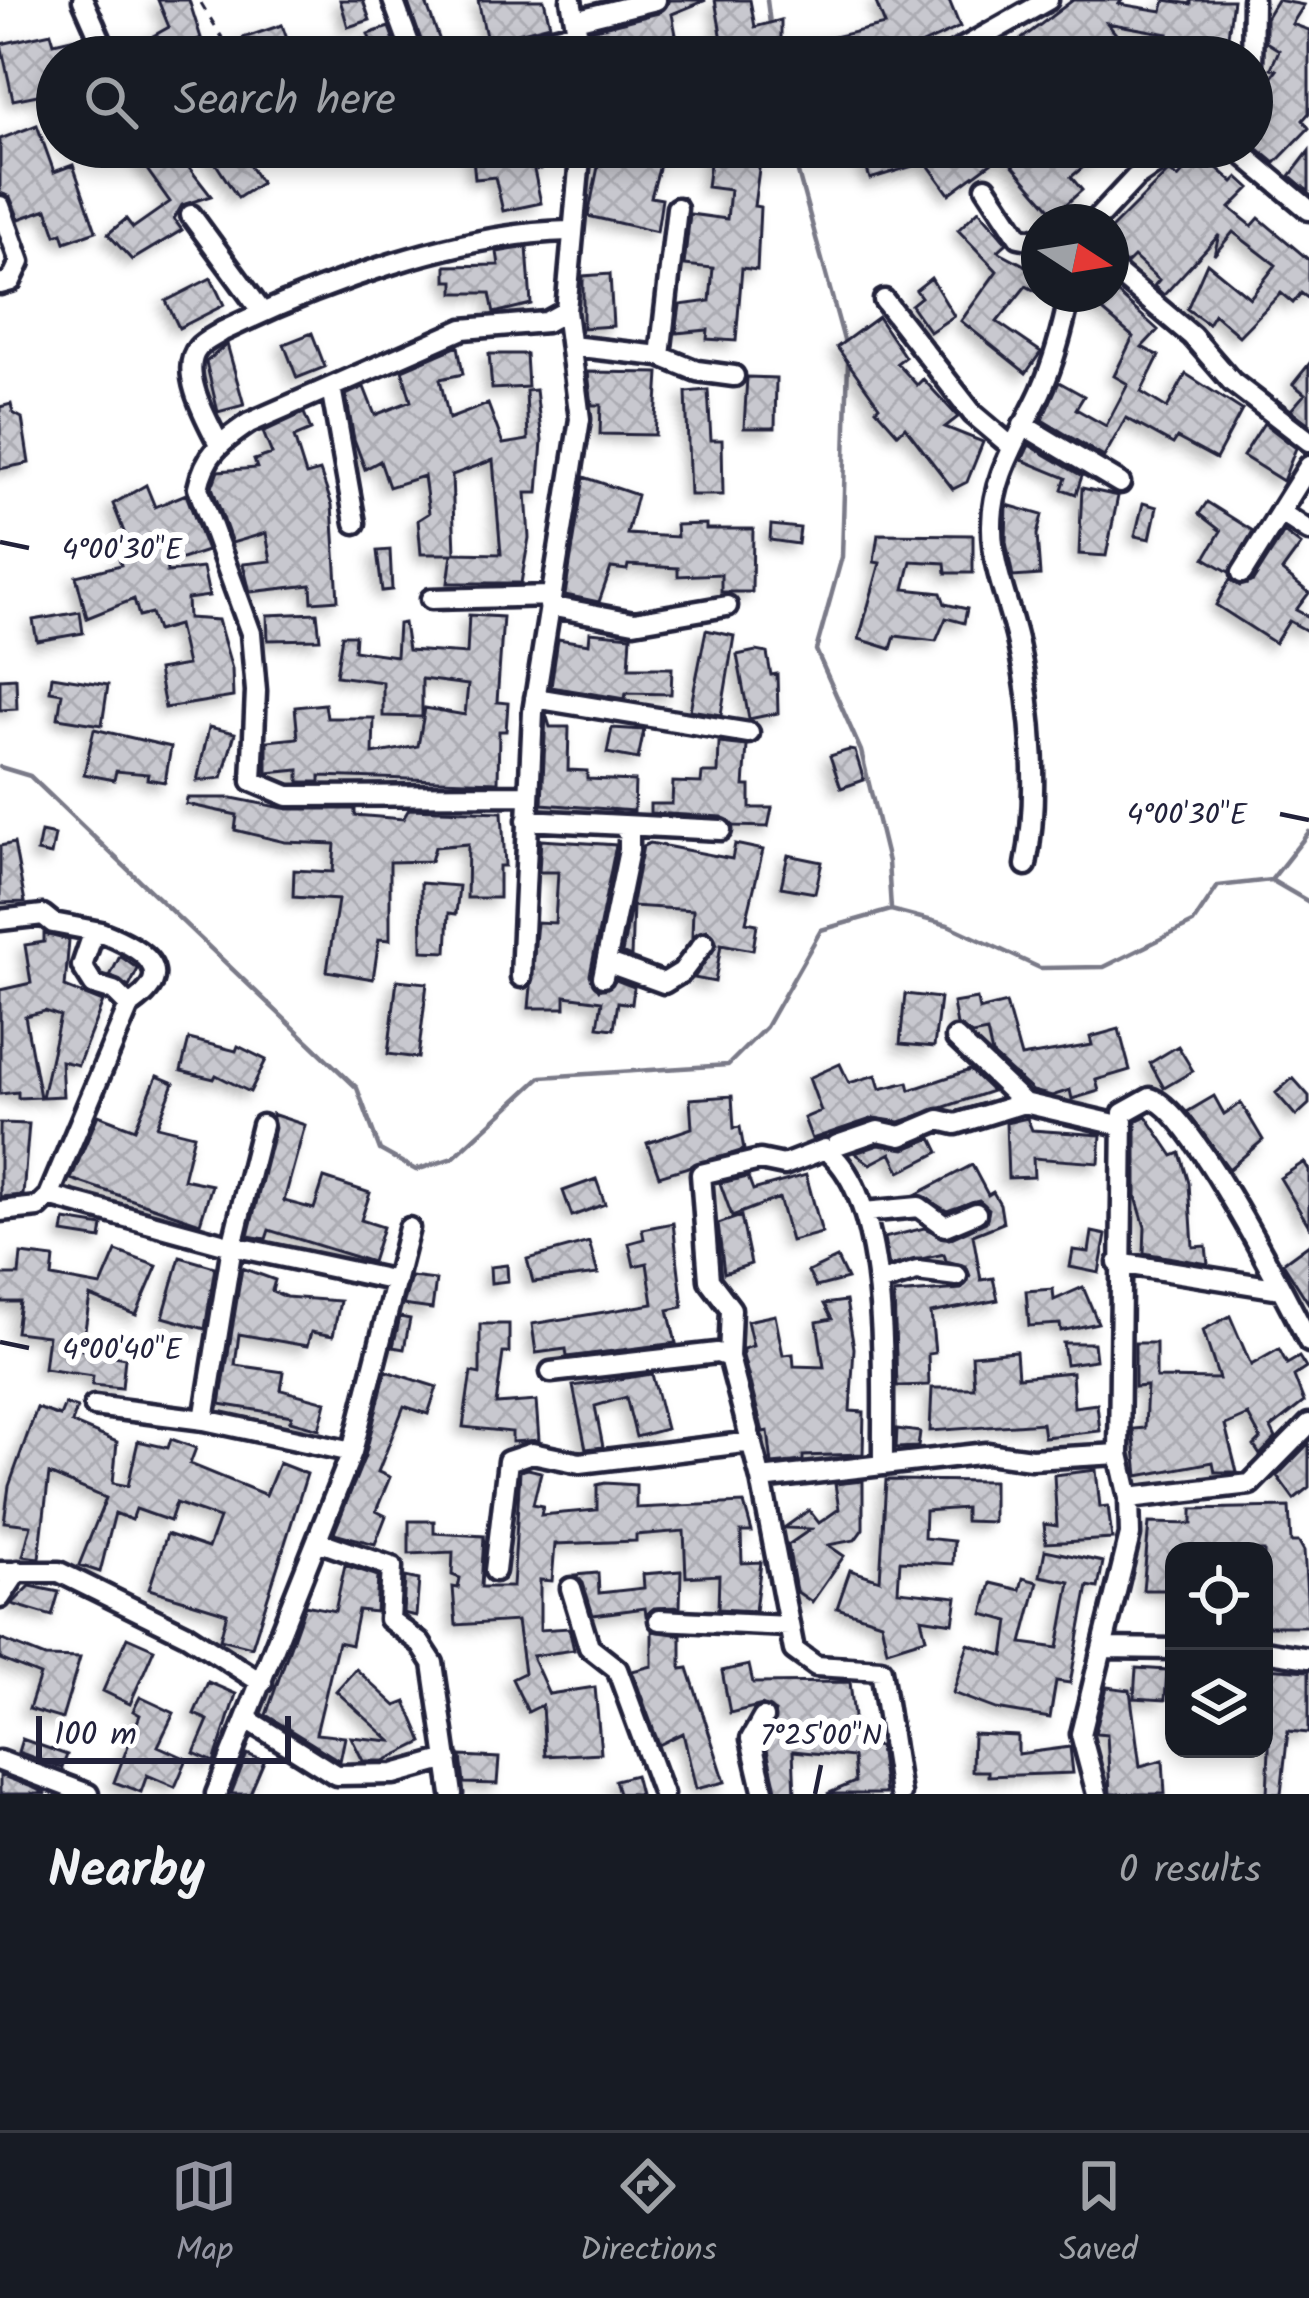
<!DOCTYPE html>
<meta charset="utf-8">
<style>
body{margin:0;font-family:Kalam,sans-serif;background:#242831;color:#f1f3f6}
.controls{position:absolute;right:36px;bottom:36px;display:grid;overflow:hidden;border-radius:24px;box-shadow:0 6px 18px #0003}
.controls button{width:108px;height:108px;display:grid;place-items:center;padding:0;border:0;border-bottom:3px solid #363941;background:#171b24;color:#f1f3f6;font:60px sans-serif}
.compass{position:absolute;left:1021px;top:204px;width:108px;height:108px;border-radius:50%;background:#171b24;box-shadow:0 6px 18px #0003;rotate:102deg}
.scale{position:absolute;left:36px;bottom:30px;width:255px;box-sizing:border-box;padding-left:12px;border:6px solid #22223b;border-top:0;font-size:33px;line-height:42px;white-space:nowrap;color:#22223b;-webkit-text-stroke:9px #fff;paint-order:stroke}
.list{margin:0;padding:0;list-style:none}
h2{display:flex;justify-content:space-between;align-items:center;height:156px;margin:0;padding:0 48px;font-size:51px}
h2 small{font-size:39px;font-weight:400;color:#9ea1a6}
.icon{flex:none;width:66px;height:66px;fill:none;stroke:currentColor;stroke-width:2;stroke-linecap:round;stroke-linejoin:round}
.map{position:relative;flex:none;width:1309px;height:1794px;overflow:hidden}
.search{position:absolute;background:#171b24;box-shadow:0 6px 18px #0003;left:36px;right:36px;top:36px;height:132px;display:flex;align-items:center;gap:30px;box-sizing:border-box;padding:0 42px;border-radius:66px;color:#9ea1a6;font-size:45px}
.sheet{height:336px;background:#171b24}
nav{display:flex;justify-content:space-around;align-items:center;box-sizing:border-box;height:168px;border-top:3px solid #363941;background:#171b24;font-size:33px;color:#9ea1a6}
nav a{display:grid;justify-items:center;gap:6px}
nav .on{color:#9495a2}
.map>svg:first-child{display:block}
</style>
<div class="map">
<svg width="1309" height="1794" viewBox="0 0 1309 1794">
<defs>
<pattern id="building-cross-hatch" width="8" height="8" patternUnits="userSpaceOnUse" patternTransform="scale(3)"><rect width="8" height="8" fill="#c8c8cf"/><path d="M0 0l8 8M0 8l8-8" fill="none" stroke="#acacb3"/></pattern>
<filter id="shadow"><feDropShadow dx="-6" dy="6" stdDeviation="6" flood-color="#0004"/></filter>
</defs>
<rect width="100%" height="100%" fill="#fff"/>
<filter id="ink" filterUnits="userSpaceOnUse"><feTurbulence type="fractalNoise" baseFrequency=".00833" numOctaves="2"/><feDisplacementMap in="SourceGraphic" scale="24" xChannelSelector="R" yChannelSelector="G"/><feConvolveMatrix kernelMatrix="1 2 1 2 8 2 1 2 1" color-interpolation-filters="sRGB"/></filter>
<g filter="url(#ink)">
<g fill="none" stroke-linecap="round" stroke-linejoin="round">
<path stroke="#7a7a88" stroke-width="4.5" d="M767 0 770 24
M791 147 845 344
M848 361 842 557 816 650 861 751 888 862 891 909
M0 767 30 776 357 1088 380 1150 416 1170 453 1158 541 1077 728 1065 766 1027 821 930 891 910 948 925 1040 968 1104 967 1193 923 1218 886 1271 880 1309 902
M1272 879 1309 832"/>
</g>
<path fill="url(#building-cross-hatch)" stroke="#22223b" stroke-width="3" fill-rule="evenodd" filter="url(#shadow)" d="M158 0H189L201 38 158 57 153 36 169 27Z
M340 0H363L370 20 348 27Z
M407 0H425L444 52 427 57Z
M478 0H544L550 25 487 41Z
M669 0H706L672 14 679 50 647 57 645 47 595 53 591 30 659 13Z
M715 0H750L755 27 781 20V47L725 57Z
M875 0H949L960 27 894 57H813L808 43 885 25Z
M1073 0H1122L1119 4 1162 11 1165 0 1191 4V0H1233L1225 57H1171L1162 52 1168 34 1107 23 1129 50 1120 57H1032L1020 40Z
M1277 0 1304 5 1292 24 1309 30V113L1303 120 1309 128 1275 163 1252 144V104L1277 70 1271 68 1279 50 1266 42V18Z
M282 25 287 39 248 52 243 38Z
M389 27 400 57H376L368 34Z
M51 33 54 43 84 36 90 48 57 57V91L13 100 1 44Z
M341 42 346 57H303L302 53Z
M37 125 54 172 73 165 96 231 65 242 62 233 56 235 47 209 19 219 10 197 0 193V139Z
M131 147H173L211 196 182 205 174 219 182 230 132 260 108 234 126 219 133 228 170 202Z
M205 147H237L261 183 238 198Z
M472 147H537L540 169 534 170 541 203 503 211 495 177 475 179Z
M602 147H665L651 197 662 199 657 232 588 216Z
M712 147H762L754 206 760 207 757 270 742 268 736 341 707 339 708 330 676 333 680 305 710 301 713 268 684 265 690 214 727 219 730 190 707 187Z
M883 147H901L906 162 927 147H1045L1052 155 1062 147H1092L1098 155 1071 177 1082 190 1055 214 1003 154 949 194 926 162 870 179 862 154Z
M1309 151V192L1290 176Z
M1200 153 1233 182 1238 177 1250 188 1230 208 1252 226 1259 218 1309 260V299L1301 293 1293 303 1281 293 1239 336 1214 314 1208 324 1187 309 1207 263 1250 298 1276 265 1233 232 1214 255 1219 235 1164 295 1154 286 1159 280 1134 257 1127 264 1111 255V229L1169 171 1178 178Z
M979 210 1007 243 998 251 1039 273V293L1026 286 997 322 1041 352 1026 373 961 321 997 271 958 230Z
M527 247 531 304 494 313 490 293H454V281H446V266L499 265 497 252Z
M610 274 613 326 583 328V276Z
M211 278 224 305 179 328 166 301Z
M931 278 954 316 930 332 911 305 921 297 916 290Z
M1083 294H1118L1158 330 1142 347 1159 356 1141 392 1167 408 1186 374 1242 410 1216 459 1177 438 1173 444 1126 418 1104 457 1042 420 1059 382 1084 396 1076 409 1106 426 1128 384 1114 376 1133 337Z
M878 317 905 357 897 363 917 385 923 379 958 417 945 427 983 442 967 482 953 489 905 427 898 434 876 409 879 406 837 347Z
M312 333 325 367 297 378 284 344Z
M227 344 244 405 218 412 206 362Z
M458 346 463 374 440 379 449 419 488 404 503 444 528 440 526 391 536 390 542 441 538 493H526L529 538 521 583H448L452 554H421L418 520 429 513 424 476 389 487 380 461 365 469 354 439 346 395 364 387 375 415 411 401 402 370ZM493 460 501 554 455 553 452 475Z
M489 354H526L528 387 492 389Z
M1309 364V424L1276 399 1291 410 1305 394 1293 384Z
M588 372 659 373 655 435 600 434 601 405H592Z
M747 377 776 378 775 428H744Z
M708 390 711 440H722L723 495H690L686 392Z
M11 404 13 413 22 418 29 463 0 469V407Z
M304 413 311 430 294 437 306 475 320 471 332 505 338 600 312 602 311 585 250 592 243 564 271 561 266 533 232 543 212 487 218 471 257 468 254 460 272 454 263 432Z
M1264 423 1296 448 1283 481 1243 456Z
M1029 445 1082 476 1076 494 1062 489 1066 478 1022 460Z
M584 477 637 495 627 534 677 537 676 525 706 524V529H753L752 592H721V574L678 576V568L628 565 627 570 611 568 599 602 565 595Z
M146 485 155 507 186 494 207 551 166 564 167 572 203 568 209 596 187 599 188 618 218 620 232 669 233 697 165 708 158 670 187 665 178 625 157 631 151 613 139 616 134 599 87 618 76 576 121 565 119 558 133 555 113 504Z
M1082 488 1118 496 1106 556 1079 554Z
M1207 502 1253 531 1229 572 1205 558 1221 531 1199 514Z
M1143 503 1157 507 1150 539 1135 536Z
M1007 505 1042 515 1037 535 1040 575 1013 577 1006 542Z
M771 525 800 528 798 544 770 540Z
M1284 532 1301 545 1282 571 1309 593 1296 610 1309 617V632L1289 621 1275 643 1216 605 1230 579 1240 586 1253 581Z
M878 534 973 535V573H946L945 563 911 561 904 589 941 593 945 604 967 609 964 623 946 618 936 641 895 636 891 649 859 639 880 563 874 562Z
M390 550 392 590 382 591 377 551Z
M80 612 83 633 37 641 33 620Z
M317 613 320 639 268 640 267 615Z
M469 615 503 617 497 702 508 703 506 731H499L498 782 320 776V782H299V770L267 773V741L298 738 295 707 325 704 327 718H374L373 754 418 746 425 708 465 715 468 685 422 679V717L383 716V682L336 676 342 635H355L354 650 396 656 398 624 404 623 408 650 467 654Z
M706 630 734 636 721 715 690 710Z
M590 632 631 636 629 668H672L671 694 626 693 625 699 551 687 558 639 589 644Z
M756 651 767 653 771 675 777 674 778 713 749 719 737 655Z
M52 676 108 685 102 725 58 718 62 693 50 691Z
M16 678 17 709 0 710V679Z
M546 714 550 727H569L568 770 587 771V779L635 781 634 811 542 804Z
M209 727 235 733 222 778 197 781Z
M612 728 644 730 638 759 607 753Z
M94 729 171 747 165 782 147 779 148 774 116 771 114 780 84 774Z
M719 743 747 746 744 786H750V808H772L768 827 734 826 722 817 650 813V804H672L673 782 701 783 702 773H718Z
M849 750 855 751 864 780 841 788 830 756Z
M187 798H232L288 809H355V815L403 819 409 809 502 812 505 866H499V898H467L468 844 435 847 431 861 390 862V940L379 939 373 979 327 971 338 900 293 897 294 870 333 872 335 844 285 842 235 830 237 815 186 804Z
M41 832 55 835 51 855 37 852Z
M541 840 616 845 590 975 599 990 616 980 634 987 632 1004 618 1002 614 1029 598 1027 602 1001 565 996V1008H529L537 922 555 923 558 872H539Z
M14 843 25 902 0 903V846Z
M650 843 732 859 735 844 763 850 746 922 757 924 753 950 721 944 715 982 694 978 717 944 707 930 692 936 693 910 633 906 631 957 622 953 643 846Z
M788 855 822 862 815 893 781 887Z
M421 883 459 886 456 914 449 913 447 952 422 951Z
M44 934 69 940 65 987 103 1002 78 1065 61 1061 63 1096 42 1097 60 1016 45 1011 25 1016 40 1097 18 1098V1092L0 1094V990L31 983 25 945 44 942Z
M120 956 138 969 129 987 110 976Z
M397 980 427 983 418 1058 388 1054Z
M905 994 940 998 934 1047 900 1044Z
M977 999 979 1010 1006 1003 1021 1057 1092 1045 1090 1037 1119 1029 1130 1070 1096 1080 1099 1091 1072 1099 1070 1090 1052 1096 1033 1091 992 1054 987 1032 972 1035 957 1025 953 1003Z
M189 1039 236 1051 238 1046 266 1060 250 1092 216 1075 214 1079 181 1071Z
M1178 1046 1193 1071 1164 1088 1150 1063Z
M840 1064 849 1083 876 1075 880 1089 908 1082 910 1090 970 1070 992 1091 900 1122 874 1118 812 1139 804 1118 821 1111 809 1078Z
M157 1076 174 1083 157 1126 194 1135 183 1179 212 1185 200 1223 71 1179 98 1115 135 1129Z
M1293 1078 1309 1096V1104L1296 1116 1276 1093Z
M732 1096 734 1128 740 1127 744 1150 659 1176 647 1143 692 1128 690 1099Z
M1214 1096 1224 1114 1241 1103 1263 1140 1229 1169 1187 1112Z
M272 1114 305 1125 284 1201 314 1209 324 1178 370 1193 361 1220 383 1227 372 1262 269 1230 266 1239 248 1236 275 1128Z
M1146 1116 1173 1156 1180 1153 1189 1183 1193 1247 1206 1246 1208 1264 1144 1253 1145 1227 1136 1197V1121Z
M1027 1118 1032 1130 1101 1135 1099 1163 1033 1158 1034 1177 1008 1178 1006 1123Z
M0 1123 29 1124 23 1195 0 1197Z
M932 1138 939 1152 900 1172 891 1153 870 1164 855 1153 879 1145 905 1149Z
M1304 1162 1309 1170V1226L1280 1178Z
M972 1165 988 1195 993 1192 1000 1204 1003 1223 973 1235 981 1280 993 1278 998 1300 931 1313 935 1353 928 1354 929 1385 897 1386 894 1294 961 1289 970 1276 966 1266 946 1261 944 1254 889 1266 884 1238 924 1228 949 1239 986 1222 989 1209 979 1200 947 1211 917 1194Z
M806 1175 822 1233 791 1241 779 1198 732 1216 720 1183 748 1177 753 1190Z
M596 1179 605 1204 572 1216 563 1191Z
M741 1216 751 1264 724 1273 718 1224Z
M65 1220 103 1226 101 1239 63 1233Z
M673 1223 683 1307 668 1310 676 1343 567 1357 566 1349 536 1353 532 1324 653 1304 647 1263 634 1266 629 1243 644 1239 642 1229Z
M1092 1232 1106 1235 1099 1273 1070 1267 1073 1250 1089 1252Z
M589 1242 598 1274 533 1282 527 1259Z
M1309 1244V1304L1283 1263Z
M116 1251 157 1266 136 1315 90 1296 82 1350 125 1358 122 1388 92 1385 93 1376 44 1369 48 1336 16 1332 20 1302H0V1275H19L21 1254 54 1258 52 1277 101 1286Z
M180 1257 215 1267 205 1329 163 1317Z
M837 1258 847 1279 816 1287 808 1272Z
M507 1265 508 1281 491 1283 490 1267Z
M242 1268 275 1280 272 1291 286 1297 340 1301 333 1336 311 1332 307 1346 239 1334 235 1365 284 1372 281 1390 326 1402 319 1429 290 1421 292 1416 220 1404Z
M411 1277 436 1280 432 1309 403 1305Z
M1083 1287 1098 1323 1061 1331 1060 1324 1029 1326 1026 1291 1053 1289 1054 1300Z
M846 1301 854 1348 850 1411 864 1412 863 1454 803 1456V1461L772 1464 768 1431 763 1432 743 1356V1349L753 1346 747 1321 775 1315 783 1355 793 1354 794 1366 824 1367 817 1322 832 1319 824 1304Z
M1230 1316 1251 1365 1279 1349 1287 1364 1299 1357 1306 1368 1294 1376 1304 1402 1271 1428 1276 1438 1260 1455 1254 1446 1261 1439 1248 1415 1225 1425 1237 1472H1215L1213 1462 1138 1476 1133 1429 1145 1428 1147 1386 1135 1387V1343H1156V1378L1219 1379 1203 1330Z
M400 1317 410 1319 404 1349 393 1347Z
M480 1324H509V1353H503L496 1404 536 1401 539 1440 512 1442V1432L463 1427 471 1372 480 1374Z
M1063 1343H1094L1096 1360 1066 1364Z
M1016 1351 1018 1377 1072 1372 1074 1407 1097 1404 1100 1431 1044 1437 1042 1423 930 1431 932 1388H974L972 1355Z
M386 1371 437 1387 428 1414 404 1406 378 1472 390 1477 376 1511 386 1516 375 1544 334 1533 365 1456Z
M652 1374 666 1429 636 1437 626 1397 595 1406 603 1447 586 1449 573 1386Z
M65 1404 77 1408 72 1423 117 1442 113 1483 128 1486 138 1441 168 1448 171 1439 196 1448 190 1464 266 1495 279 1463 307 1474 252 1647 220 1639 227 1613 149 1589 167 1534 208 1548 219 1518 176 1503 170 1521 136 1509 132 1520 115 1513 100 1572 79 1565 106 1498 49 1474 39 1558 23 1556 31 1525 4 1522 9 1486 37 1408 60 1416Z
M897 1429 920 1432 918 1447 896 1448Z
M1309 1443V1487L1294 1499 1277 1476Z
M528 1469 541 1472 533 1504 543 1506 541 1515 597 1510V1485L605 1483 636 1485V1508L744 1503 752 1532H741L742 1563 761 1562 755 1611 718 1609 719 1575 686 1577 684 1531 636 1535V1541L555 1544 552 1581 540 1580V1630L569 1628 574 1650 532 1656 549 1694 595 1687 601 1753 545 1756 542 1705 528 1712 512 1679 524 1673 517 1621 456 1625 453 1587 458 1588 460 1578 452 1575 453 1552 409 1554V1521H434V1533L484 1536 481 1587H513L520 1471Z
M1096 1470 1100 1507 1108 1506 1112 1539 1046 1543 1044 1524 1057 1526 1054 1475Z
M886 1480 993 1481V1522L965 1521V1508L925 1511 924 1538 954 1541 953 1564 900 1561 898 1591 957 1597 953 1623 921 1618 926 1638 887 1650 881 1622 837 1608 850 1570 880 1580Z
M863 1481V1529L855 1540 828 1545 844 1556 812 1602 796 1591 788 1545 811 1529 784 1528 809 1510 819 1523 839 1509 835 1484Z
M1289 1507 1291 1542H1299L1304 1551 1309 1626H1264V1551H1174V1590H1143L1149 1523 1192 1524V1509Z
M1045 1550 1103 1562 1098 1588 1088 1586 1070 1683 1056 1681 1050 1718 996 1709 953 1693 968 1644 1004 1656 1009 1621 983 1614 991 1583 1020 1590 1023 1578 1038 1582 1022 1643 1058 1648 1070 1582 1040 1576Z
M345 1565 378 1576 376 1612 358 1610 351 1645 338 1642 316 1734 345 1737 340 1761 266 1715 305 1605 335 1611Z
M681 1571 680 1607 654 1608 646 1615 645 1608 593 1615 583 1583 575 1575 598 1573 599 1593 644 1588 643 1574Z
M405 1577 419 1580 416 1616 403 1613Z
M30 1586 59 1592 52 1616 12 1604Z
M652 1631 681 1635V1669L688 1668 725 1782 696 1789 683 1733 659 1745 632 1671 652 1666Z
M127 1637 154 1649 130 1704 103 1691Z
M0 1639 45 1657 80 1658 62 1719 29 1709 40 1675 0 1659Z
M749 1665 753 1683 850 1682 855 1726 873 1728 871 1746H879L885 1794H827L855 1782 853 1757 793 1751 795 1794H777L765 1741 775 1712 762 1705 730 1713 722 1671Z
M1136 1668 1167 1670 1165 1700 1134 1698Z
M1264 1668 1309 1671V1733L1288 1731 1281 1794H1267L1270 1727 1264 1726Z
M356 1669 396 1706 406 1702 423 1742 384 1761H363L351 1737 391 1741 336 1691Z
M208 1682 236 1694 214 1762 194 1753 208 1720 194 1714Z
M1107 1687 1130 1690 1140 1766 1163 1760 1165 1794H1110L1107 1734 1095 1733Z
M140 1697 174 1713 158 1746 187 1759 175 1787 147 1775 141 1792 114 1782 140 1715 133 1711Z
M973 1734 1018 1736V1754L1070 1747 1073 1773 988 1776V1771H972Z
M22 1739 67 1755 62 1768 18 1752Z
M247 1754 264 1761 250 1794H231Z
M461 1756 499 1758 497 1784 464 1783Z
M0 1775 32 1787 46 1794H0Z
M635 1775 640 1794H619L615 1780Z"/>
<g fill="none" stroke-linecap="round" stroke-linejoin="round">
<defs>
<path id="minor" d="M83 0 105 50
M393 0 414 57
M571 0 582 57
M575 20 656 0
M477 57 577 32
M947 57 1048 0
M1252 71 1253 0
M1234 147 1309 210
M986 187 1019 237 1039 241
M0 206 20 262 11 281 0 284
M191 215 262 312
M1094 222 1135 178 1180 147
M1111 268 1192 336 1232 382 1309 441
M884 300 973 414 1012 447
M571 346 660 356 697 371 734 376
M660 356 677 208
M331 387 355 523
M1023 425 1120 483
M219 444C208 422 178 371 198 348 204 341 216 336 223 331 323 283 458 233 569 231
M1280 512 1309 531
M1242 573 1309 466
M431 599 550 596
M549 606 634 622 727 606
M535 698 749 733
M528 795 288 796 252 781 256 691 251 633 198 488C205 454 221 442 249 423L463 329 546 322 566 311
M527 820 721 830
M1026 865C1039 798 1033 711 1018 644 1010 605 992 569 992 528 991 476 1020 437 1041 391 1055 359 1063 328 1070 294
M0 920 43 915 53 923 101 932
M606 962 664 983 682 972 704 943
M521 977 533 712 580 419 566 311 581 147
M603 977 629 850V834L623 827
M956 1038 1024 1103 1119 1125
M831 1153 837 1145 878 1131 901 1136 939 1120 956 1124 1024 1103
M49 1196 232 1246 396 1281
M0 1211 38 1207 49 1196 129 1006C183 971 139 947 101 932L92 937 82 966 94 985 114 991 129 1006
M864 1212 919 1207 945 1226 976 1213
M1118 1263 1281 1289
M881 1282 917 1271 957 1276
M729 1357 731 1309 709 1280 701 1174 760 1160 784 1165 825 1149C893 1199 882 1384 883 1461
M551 1372 717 1353 729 1357 761 1479 794 1650 816 1666 881 1670 900 1794
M94 1406 204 1420 352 1452
M204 1420 232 1246 262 1125
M761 1479 987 1453 1031 1459 1119 1454
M1129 1498 1250 1484 1309 1424
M320 1542 392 1567 389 1619 420 1643 433 1663 452 1794
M495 1571 508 1461 532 1453 580 1463 752 1442
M0 1572H59L187 1635 262 1683
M571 1588 589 1647 617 1669 663 1794
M0 1598 18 1571
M659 1620 789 1626
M1103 1648 1174 1649
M1264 1651 1309 1658
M763 1718 751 1739 764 1794
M247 1719 336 1775 394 1774 448 1759
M0 1761 88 1794
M216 1794 352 1452 409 1228
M1097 1794 1081 1734 1130 1535 1129 1498 1119 1454 1123 1113 1150 1098C1191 1108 1286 1298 1309 1342"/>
</defs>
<use href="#minor" stroke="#22223b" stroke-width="27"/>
<path stroke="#22223b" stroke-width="3" stroke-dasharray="9 9" stroke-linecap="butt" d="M201 3 234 57"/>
<use href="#minor" stroke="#fff" stroke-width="18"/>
</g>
</g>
<path fill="none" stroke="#22223b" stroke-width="4.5" d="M0 542 29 548M1280 814 1309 820M0 1342 29 1348M815 1794 821 1765"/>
<g font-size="30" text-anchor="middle" fill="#22223b" stroke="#fff" stroke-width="12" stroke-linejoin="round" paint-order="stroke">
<text x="122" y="559">4°00'30"E</text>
<text x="1187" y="824">4°00'30"E</text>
<text x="122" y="1359">4°00'40"E</text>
<text x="821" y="1745">7°25'00"N</text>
</g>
</svg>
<div class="controls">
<button><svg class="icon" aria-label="locate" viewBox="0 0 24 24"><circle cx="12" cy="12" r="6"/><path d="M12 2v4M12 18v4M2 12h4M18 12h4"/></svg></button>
<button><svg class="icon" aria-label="layers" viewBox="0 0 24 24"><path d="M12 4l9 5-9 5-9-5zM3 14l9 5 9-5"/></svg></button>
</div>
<svg class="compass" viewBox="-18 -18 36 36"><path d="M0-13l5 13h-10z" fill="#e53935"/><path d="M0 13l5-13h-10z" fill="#9ea1a6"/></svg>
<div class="scale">100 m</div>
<div class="search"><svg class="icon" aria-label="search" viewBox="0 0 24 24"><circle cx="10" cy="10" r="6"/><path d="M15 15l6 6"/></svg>Search here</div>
</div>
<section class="sheet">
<h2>Nearby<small>0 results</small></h2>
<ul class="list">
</ul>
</section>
<nav>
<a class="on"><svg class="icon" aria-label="map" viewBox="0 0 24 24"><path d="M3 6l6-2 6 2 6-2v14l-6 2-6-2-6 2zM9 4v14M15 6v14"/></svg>Map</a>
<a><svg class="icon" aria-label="directions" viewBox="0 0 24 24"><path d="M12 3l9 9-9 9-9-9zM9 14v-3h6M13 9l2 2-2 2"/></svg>Directions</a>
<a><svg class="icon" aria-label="saved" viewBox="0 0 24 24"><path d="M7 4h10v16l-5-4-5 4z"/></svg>Saved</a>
</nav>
